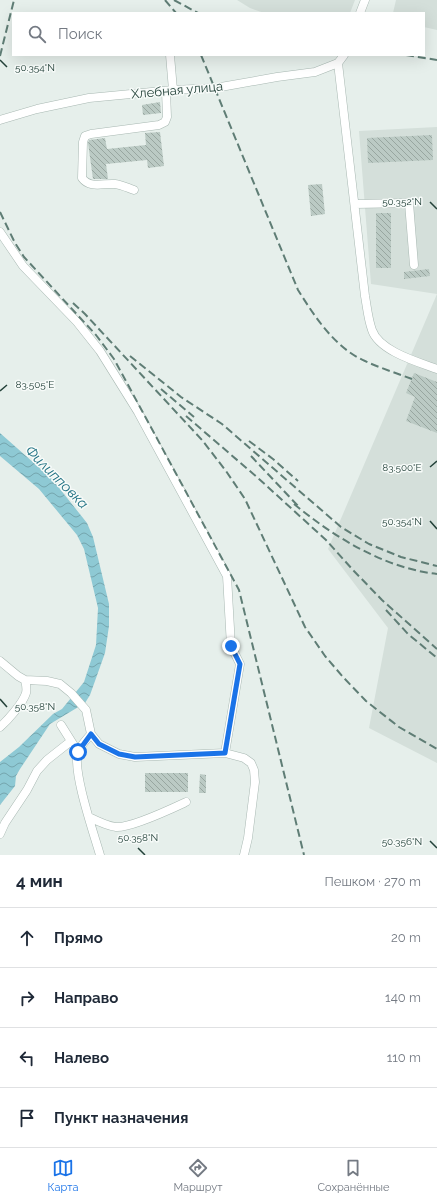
<!DOCTYPE html>
<html lang="ru">
<meta charset="utf-8">
<style>
body{margin:0;font-family:Raleway,sans-serif;background:#f2f2f3;color:#1f2937}
.stop{position:absolute;width:12px;height:12px;margin:-9px;border:3px solid #1a73e8;border-radius:50%;background:#fff}
.stop.end{background:#1a73e8;border-color:#fff;box-shadow:0 1px 4px #0008}
.list{margin:0;padding:0;list-style:none}
h2{display:flex;justify-content:space-between;align-items:center;height:52px;margin:0;padding:0 16px;font-size:17px}
h2 small{font-size:13px;font-weight:400;color:#747a83}
.list li{display:grid;grid-template-columns:26px 1fr auto;gap:12px;align-items:center;box-sizing:border-box;height:60px;padding:0 16px;border-top:1px solid #e0e1e3}
.list b{display:block;font-size:15px;white-space:nowrap}
.list em{font-size:13px;font-style:normal;color:#747a83}
.icon{flex:none;width:22px;height:22px;fill:none;stroke:currentColor;stroke-width:2;stroke-linecap:round;stroke-linejoin:round}
.map{position:relative;flex:none;width:437px;height:855px;overflow:hidden}
.search{position:absolute;background:#fff;box-shadow:0 4px 16px #0002;left:12px;right:12px;top:12px;height:44px;display:flex;align-items:center;gap:10px;box-sizing:border-box;padding:0 14px;border-radius:0px;color:#747a83;font-size:15px}
.sheet{height:292px;background:#fff}
nav{display:flex;justify-content:space-around;align-items:center;box-sizing:border-box;height:56px;border-top:1px solid #e0e1e3;background:#fff;font-size:11px;color:#747a83}
nav a{display:grid;justify-items:center;gap:2px}
nav .on{color:#1a73e8}
.map>svg:first-child{display:block}
</style>
<div class="map">
<svg width="437" height="855" viewBox="0 0 437 855">
<defs>
<pattern id="water-waves" width="16" height="10" patternUnits="userSpaceOnUse"><rect width="16" height="10" fill="#8ec9d4"/><path d="M0 5q4-4 8 0t8 0" fill="none" stroke="#74a5ad"/></pattern>
<pattern id="building-back-hatch" width="6" height="6" patternUnits="userSpaceOnUse"><rect width="6" height="6" fill="#bbcac4"/><path d="M-1 5l2 2M0 0l6 6M5-1l2 2" fill="none" stroke="#98a6a0"/></pattern>
</defs>
<rect width="100%" height="100%" fill="#e6efeb"/>
<path fill="#d4dfda" d="M237 0H355L350 13H264L250 8Z
M396 0H437V30L424 27V13H393Z
M437 127V763L369 728 388 628 328 549 437 294 371 284 359 131Z"/>
<path fill="url(#water-waves)" d="M0 433 52 479 87 523 93 537 109 604V626L105 653 90 695 85 703 50 724 20 769 16 776 15 786 0 805V762L19 747 53 714 62 709 84 682 96 645 98 608 84 549 77 535 39 489 0 456Z"/>
<path fill="url(#building-back-hatch)" d="M160 102 161 113 143 115 142 105Z
M160 132 164 166 148 168 147 160 106 164 108 179H93L88 143 89 140 105 138 107 149 146 145 145 133Z
M432 135 433 160 368 163 367 138Z
M322 184 325 214 311 216 308 185Z
M376 213H391V268H376Z
M429 269 430 276 404 279V272Z
M414 373 437 382V433L406 421 415 397 406 393Z
M145 773H188V792H145Z
M200 774 206 775V793H199Z"/>
<g fill="none" stroke-linecap="round" stroke-linejoin="round">
<defs>
<path id="minor" d="M360 13 365 0
M170 55 173 90
M338 63 365 296C367 307 368 319 372 330 379 351 418 362 437 369
M0 120 37 109 89 98 173 90 215 88 277 77 315 72 338 63 344 55
M134 190C128 188 122 185 115 184 104 183 90 189 82 178L83 142 85 136 91 134 159 125 165 122 167 117 166 91
M355 204 409 203 414 265
M0 232 23 266 77 322 100 351 138 412 227 576 231 646 240 664 225 753
M0 661 18 676 25 680 47 681 60 684 71 693 86 710 91 734 99 744 119 754 135 757 225 753 244 758 251 763 254 770 255 782 248 838 244 855
M61 725 78 752
M0 727C8 720 23 703 26 693 27 689 26 684 25 680
M91 734C87 739 80 746 78 752 72 771 94 834 100 855
M89 817C97 821 107 826 116 827 131 828 171 809 186 802
M0 834 5 823 27 790 37 771 47 760 71 741"/>
</defs>
<use href="#minor" stroke="#a8b8b2" stroke-width="9"/>
<use href="#minor" stroke="#fff" stroke-width="8"/>
<path stroke="#5f7d75" stroke-width="2" stroke-dasharray="8 4" stroke-linecap="butt" d="M165 0 176 13
M174 0 198 13
M201 55 298 290C315 317 335 348 365 361 380 368 396 373 412 379
M406 55 437 60
M0 56 14 0
M0 212 15 243 24 257 96 335 114 359 239 590 304 855
M73 303 85 314 202 440 226 471 245 499 305 627 325 656 343 677 366 701 399 727 437 749
M130 356 181 397 222 424 341 527 369 544 401 557 437 566
M161 389 194 417
M186 416 258 478 326 540 353 570 382 600 437 649
M249 441 273 459 298 481
M251 456 299 507
M294 504C334 537 384 568 437 574
M386 610 408 634 437 658"/>
</g>
<g fill="none" stroke-linecap="round" stroke-linejoin="round">
<path stroke="#1a73e8" stroke-width="5" d="M78 752 91 734 99 744 119 754 135 757 225 753 240 664 231 646"/>
</g>
<path fill="none" stroke="#24423a" stroke-width="1.5" d="M0 60 7 67M430 202 437 209M0 391 7 385M430 467 437 461M430 521 437 529M0 699 7 707M430 841 437 848M138 848 145 855"/>
<g text-anchor="middle" dominant-baseline="central" stroke-width="3" stroke-linejoin="round" paint-order="stroke">
<g font-size="13" fill="#24423a" stroke="#f7fbf9">
<text transform="translate(177 90) rotate(-5)">Хлебная улица</text>
</g>
<g font-size="14" font-style="italic" fill="#1c6f80" stroke="#f7fbf9">
<text transform="translate(57 477) rotate(45)">Филипповка</text>
</g>
</g>
<g font-size="10" text-anchor="middle" fill="#24423a" stroke="#f7fbf9" stroke-width="3" stroke-linejoin="round" paint-order="stroke">
<text x="35" y="71">50.354°N</text>
<text x="402" y="205">50.352°N</text>
<text x="35" y="388">83.505°E</text>
<text x="402" y="471">83.500°E</text>
<text x="402" y="525">50.354°N</text>
<text x="35" y="710">50.358°N</text>
<text x="138" y="841">50.358°N</text>
<text x="402" y="845">50.356°N</text>
</g>
</svg>
<div class="stop" style="left:78px;top:752px"></div>
<div class="stop end" style="left:231px;top:646px"></div>
<div class="search"><svg class="icon" aria-label="search" viewBox="0 0 24 24"><circle cx="10" cy="10" r="6"/><path d="M15 15l6 6"/></svg>Поиск</div>
</div>
<section class="sheet">
<h2>4 мин<small>Пешком · 270 m</small></h2>
<ul class="list">
<li><svg class="icon" aria-label="ahead" viewBox="0 0 24 24"><path d="M12 20V5M6 11l6-6 6 6"/></svg><div><b>Прямо</b></div><em>20 m</em></li>
<li><svg class="icon" aria-label="right" viewBox="0 0 24 24"><path d="M7 20v-9h11M14 6l5 5-5 5"/></svg><div><b>Направо</b></div><em>140 m</em></li>
<li><svg class="icon" aria-label="left" viewBox="0 0 24 24"><path d="M17 20v-9H6M10 6l-5 5 5 5"/></svg><div><b>Налево</b></div><em>110 m</em></li>
<li><svg class="icon" aria-label="arrive" viewBox="0 0 24 24"><path d="M6 21V4h12l-3 4 3 4H6"/></svg><div><b>Пункт назначения</b></div></li>
</ul>
</section>
<nav>
<a class="on"><svg class="icon" aria-label="map" viewBox="0 0 24 24"><path d="M3 6l6-2 6 2 6-2v14l-6 2-6-2-6 2zM9 4v14M15 6v14"/></svg>Карта</a>
<a><svg class="icon" aria-label="directions" viewBox="0 0 24 24"><path d="M12 3l9 9-9 9-9-9zM9 14v-3h6M13 9l2 2-2 2"/></svg>Маршрут</a>
<a><svg class="icon" aria-label="saved" viewBox="0 0 24 24"><path d="M7 4h10v16l-5-4-5 4z"/></svg>Сохранённые</a>
</nav>
